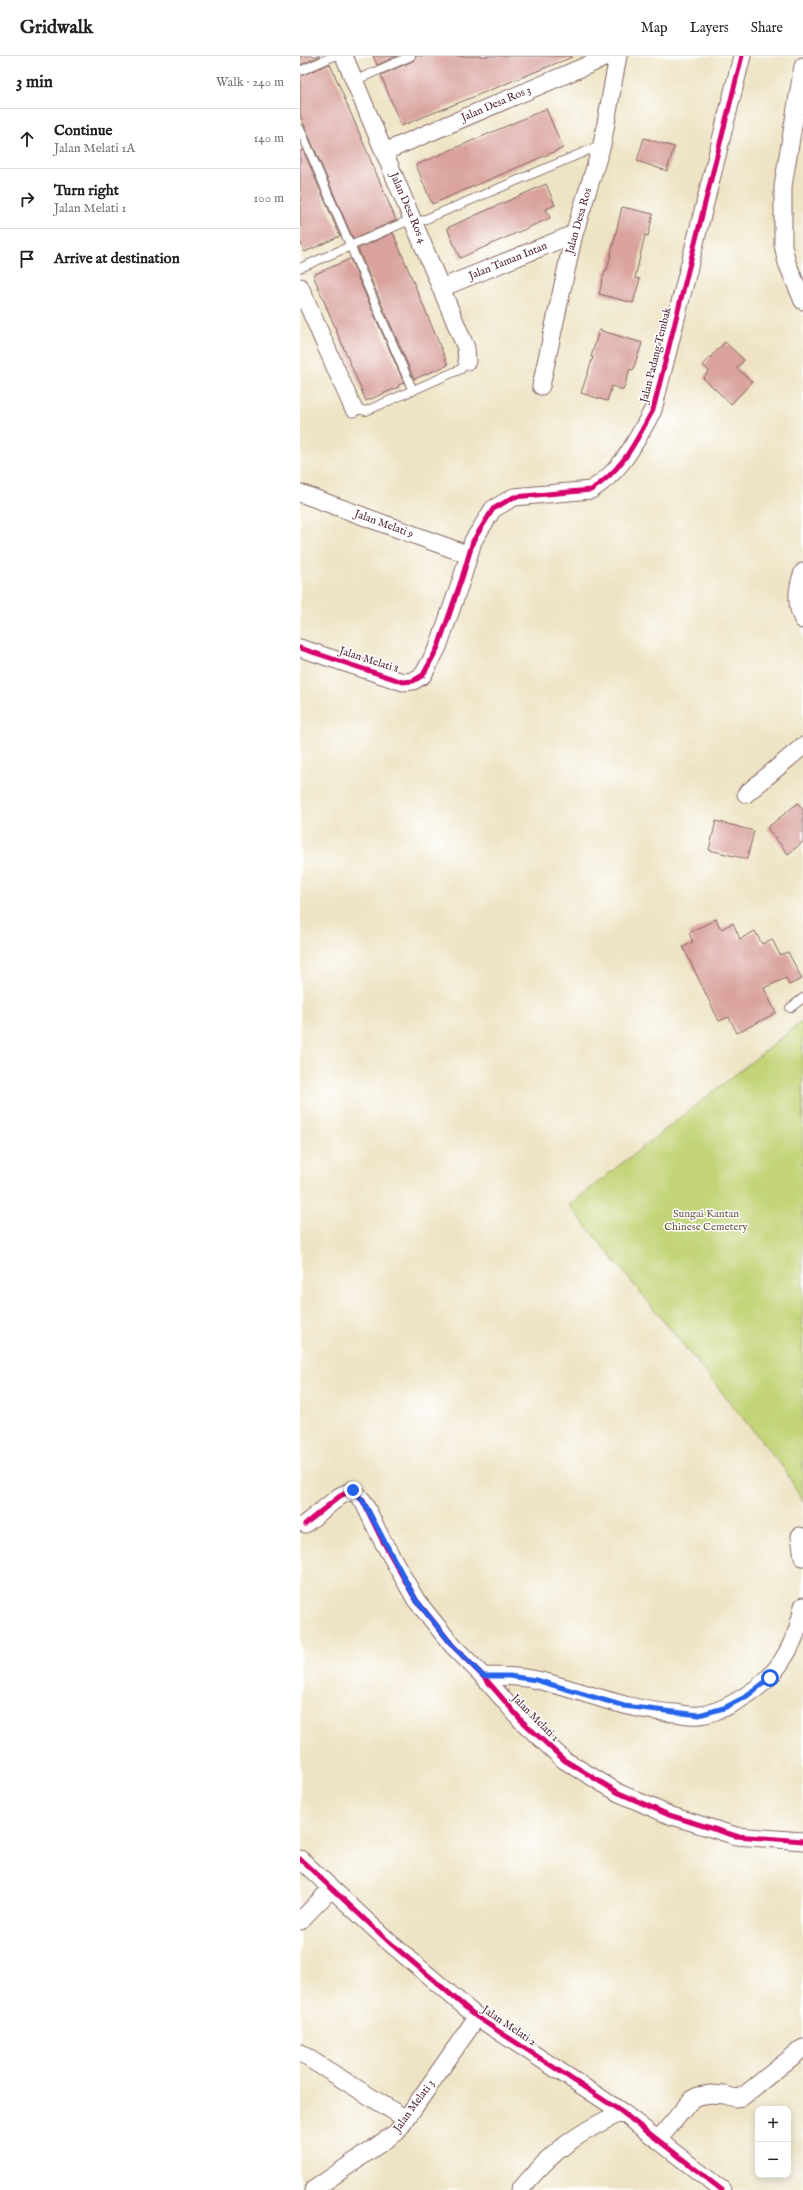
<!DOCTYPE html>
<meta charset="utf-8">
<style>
body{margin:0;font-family:"IM FELL English",serif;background:#f2f2f2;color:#202124}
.controls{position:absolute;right:12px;bottom:12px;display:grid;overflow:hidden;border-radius:8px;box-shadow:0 2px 10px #0003}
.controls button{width:36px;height:36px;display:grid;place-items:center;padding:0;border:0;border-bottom:1px solid #e0e0e0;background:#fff;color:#202124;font:20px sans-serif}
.stop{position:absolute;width:12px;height:12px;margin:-9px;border:3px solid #2563eb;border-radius:50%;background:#fff}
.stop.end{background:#2563eb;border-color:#fff;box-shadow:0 1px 4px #0008}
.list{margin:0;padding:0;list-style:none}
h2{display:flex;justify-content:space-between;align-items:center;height:52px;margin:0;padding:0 16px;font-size:17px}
h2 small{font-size:13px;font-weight:400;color:#757577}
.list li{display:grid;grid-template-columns:26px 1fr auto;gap:12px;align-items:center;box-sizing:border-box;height:60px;padding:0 16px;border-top:1px solid #e0e0e0}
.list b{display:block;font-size:15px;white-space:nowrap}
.list p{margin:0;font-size:13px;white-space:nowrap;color:#757577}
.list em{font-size:13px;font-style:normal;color:#757577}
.icon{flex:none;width:22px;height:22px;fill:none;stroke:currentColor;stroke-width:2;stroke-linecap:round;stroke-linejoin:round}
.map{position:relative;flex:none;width:503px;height:2134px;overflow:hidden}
header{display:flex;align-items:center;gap:24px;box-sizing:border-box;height:56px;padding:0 20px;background:#fff;border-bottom:1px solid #e0e0e0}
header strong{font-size:19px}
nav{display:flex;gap:22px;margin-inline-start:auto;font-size:14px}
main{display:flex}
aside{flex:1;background:#fff}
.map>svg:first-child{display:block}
</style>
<header>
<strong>Gridwalk</strong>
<nav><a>Map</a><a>Layers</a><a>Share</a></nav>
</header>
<main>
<aside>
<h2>3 min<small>Walk · 240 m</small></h2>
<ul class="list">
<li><svg class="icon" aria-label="ahead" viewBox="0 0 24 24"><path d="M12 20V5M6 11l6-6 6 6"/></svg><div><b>Continue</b><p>Jalan Melati 1A</p></div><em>140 m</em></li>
<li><svg class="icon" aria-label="right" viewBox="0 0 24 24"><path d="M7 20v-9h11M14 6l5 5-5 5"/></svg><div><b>Turn right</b><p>Jalan Melati 1</p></div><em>100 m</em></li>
<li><svg class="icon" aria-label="arrive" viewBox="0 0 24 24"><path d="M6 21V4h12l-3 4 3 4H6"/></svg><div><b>Arrive at destination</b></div></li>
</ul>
</aside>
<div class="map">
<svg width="503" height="2134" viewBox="0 0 503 2134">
<rect width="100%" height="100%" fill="#fff"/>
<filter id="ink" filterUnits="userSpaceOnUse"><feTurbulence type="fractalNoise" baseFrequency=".025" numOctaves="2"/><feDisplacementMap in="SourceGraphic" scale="8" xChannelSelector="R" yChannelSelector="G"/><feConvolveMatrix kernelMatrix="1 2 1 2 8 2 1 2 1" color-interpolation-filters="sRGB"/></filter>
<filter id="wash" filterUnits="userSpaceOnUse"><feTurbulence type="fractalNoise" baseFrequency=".012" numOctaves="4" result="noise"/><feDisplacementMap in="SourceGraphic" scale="16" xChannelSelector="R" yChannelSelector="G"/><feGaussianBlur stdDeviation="0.9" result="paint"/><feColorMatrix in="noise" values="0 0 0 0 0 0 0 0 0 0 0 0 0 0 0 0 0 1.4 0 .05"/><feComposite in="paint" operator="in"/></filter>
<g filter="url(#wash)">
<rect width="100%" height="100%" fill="#eee4c5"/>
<path fill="#c2d477" stroke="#867a51" d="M503 965V1446L485 1414 269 1149Z"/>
<g id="blocks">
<path fill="#d9a29c" d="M0 0H20L0 9Z
M73 0H97L77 9Z
M116 0H272V1L101 70 81 19 113 5Z
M30 8 96 164 53 183 0 59V20Z
M246 53 263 92 132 148 116 109Z
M344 82 374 91 367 115 337 105Z
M3 94 40 180 5 196 0 185V95Z
M246 128 255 149 246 153 250 162 160 202 147 172Z
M322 151 353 158 348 180 345 179 335 222 340 223 333 247 299 238 305 214H307Z
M93 177 148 309 114 323 58 193Z
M50 203 104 327 98 329 99 331 66 345 13 219Z
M299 274 342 287 333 314 330 313 323 334 312 330 307 345 281 337 293 301H291Z
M425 286 444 304 437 312 452 326 431 348 403 322 409 315 403 309Z
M498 747 503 754V786L488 798 467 772Z
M416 765 454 775 447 803 409 794Z
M416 863 421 873 433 867 440 883 455 875 462 888 472 883 480 899 488 896 502 923 489 929 486 922 464 932 476 957 437 977 429 961 419 965 383 891 393 886 389 877Z"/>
</g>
</g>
<g filter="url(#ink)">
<use href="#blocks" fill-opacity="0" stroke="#836461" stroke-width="1"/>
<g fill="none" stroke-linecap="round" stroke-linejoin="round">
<defs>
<path id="service" d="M0 15 34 0
M54 25 111 0
M0 73 113 335
M114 168 301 89
M0 212 112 163
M53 352 66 355 161 313 167 305
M490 952 503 942"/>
<path id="minor" d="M44 0 166 292 167 305
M503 10 483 130V189L487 207 503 245
M84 96 309 0
M0 231 53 352
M141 232 274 178
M241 330 274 178 302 89 318 0
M0 437 169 499
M503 516C497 532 495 548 503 564
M0 592 103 626 113 625 123 619 129 608 138 591 162 522 173 485 193 453 214 441 291 434C324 413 335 386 353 354L442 0
M446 738 503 690
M5 1468 40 1440 53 1434 63 1445 81 1482 116 1544 153 1590 183 1620 222 1665 264 1704 319 1737 369 1759 436 1780 503 1785
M500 1480 503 1501
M183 1620C201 1620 219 1620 237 1624 285 1635 324 1654 375 1657 383 1658 392 1660 400 1659 421 1656 440 1644 457 1632 483 1612 498 1581 503 1550
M0 1803 88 1885 177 1961 322 2056 422 2134
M0 1865 31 1833
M0 1997 106 2063
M358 2084 392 2043 398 2040 411 2038 425 2039 435 2042 442 2041 503 1992
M13 2134 97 2076 177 1961
M220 2134C252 2095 277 2077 322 2056"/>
</defs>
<use href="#service" stroke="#836461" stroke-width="10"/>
<use href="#minor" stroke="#836461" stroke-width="19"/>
<use href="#service" stroke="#fff" stroke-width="8"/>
<use href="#minor" stroke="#fff" stroke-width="17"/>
<defs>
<path id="cycleway" d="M0 592 103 626 113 625 123 619 129 608 138 591 162 522 173 485 193 453 214 441 291 434C324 413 335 386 353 354L442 0
M5 1468 40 1440 53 1434 63 1445 81 1482 116 1544 153 1590 183 1620 222 1665 264 1704 319 1737 369 1759 436 1780 503 1785
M0 1803 88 1885 177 1961 322 2056 422 2134"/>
</defs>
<use href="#cycleway" stroke="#fff" stroke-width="8"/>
<use href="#cycleway" stroke="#d6006c" stroke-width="5"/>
</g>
</g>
<g fill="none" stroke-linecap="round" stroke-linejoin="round" filter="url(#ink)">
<path stroke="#2563eb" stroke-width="5" d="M53 1434 63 1445 116 1544 153 1590 183 1620H209L236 1624 324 1650 399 1659 424 1652 447 1640 470 1622"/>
</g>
<g text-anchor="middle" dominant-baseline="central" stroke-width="3" stroke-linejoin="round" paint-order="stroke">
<g font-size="11" fill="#4a1f2b" stroke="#fff">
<text transform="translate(196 48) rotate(-23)">Jalan Desa Ros 3</text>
<text transform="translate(108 152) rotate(67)">Jalan Desa Ros 4</text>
<text transform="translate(279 165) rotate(-74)">Jalan Desa Ros</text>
<text transform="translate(208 205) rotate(-22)">Jalan Taman Intan</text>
<text transform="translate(356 299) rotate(-76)">Jalan Padang Tembak</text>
<text transform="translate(84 468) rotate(20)">Jalan Melati 9</text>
<text transform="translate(69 604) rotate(18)">Jalan Melati 8</text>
<text transform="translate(235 1662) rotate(45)">Jalan Melati 1</text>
<text transform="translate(209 1970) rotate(34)">Jalan Melati 2</text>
<text transform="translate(114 2050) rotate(-54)">Jalan Melati 3</text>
</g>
<g font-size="11" fill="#6e5542" stroke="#fff">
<text x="406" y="1158">Sungai Kantan<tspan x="406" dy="13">Chinese Cemetery</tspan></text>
</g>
</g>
</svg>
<div class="controls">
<button>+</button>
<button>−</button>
</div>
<div class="stop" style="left:470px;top:1622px"></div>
<div class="stop end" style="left:53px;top:1434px"></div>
</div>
</main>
